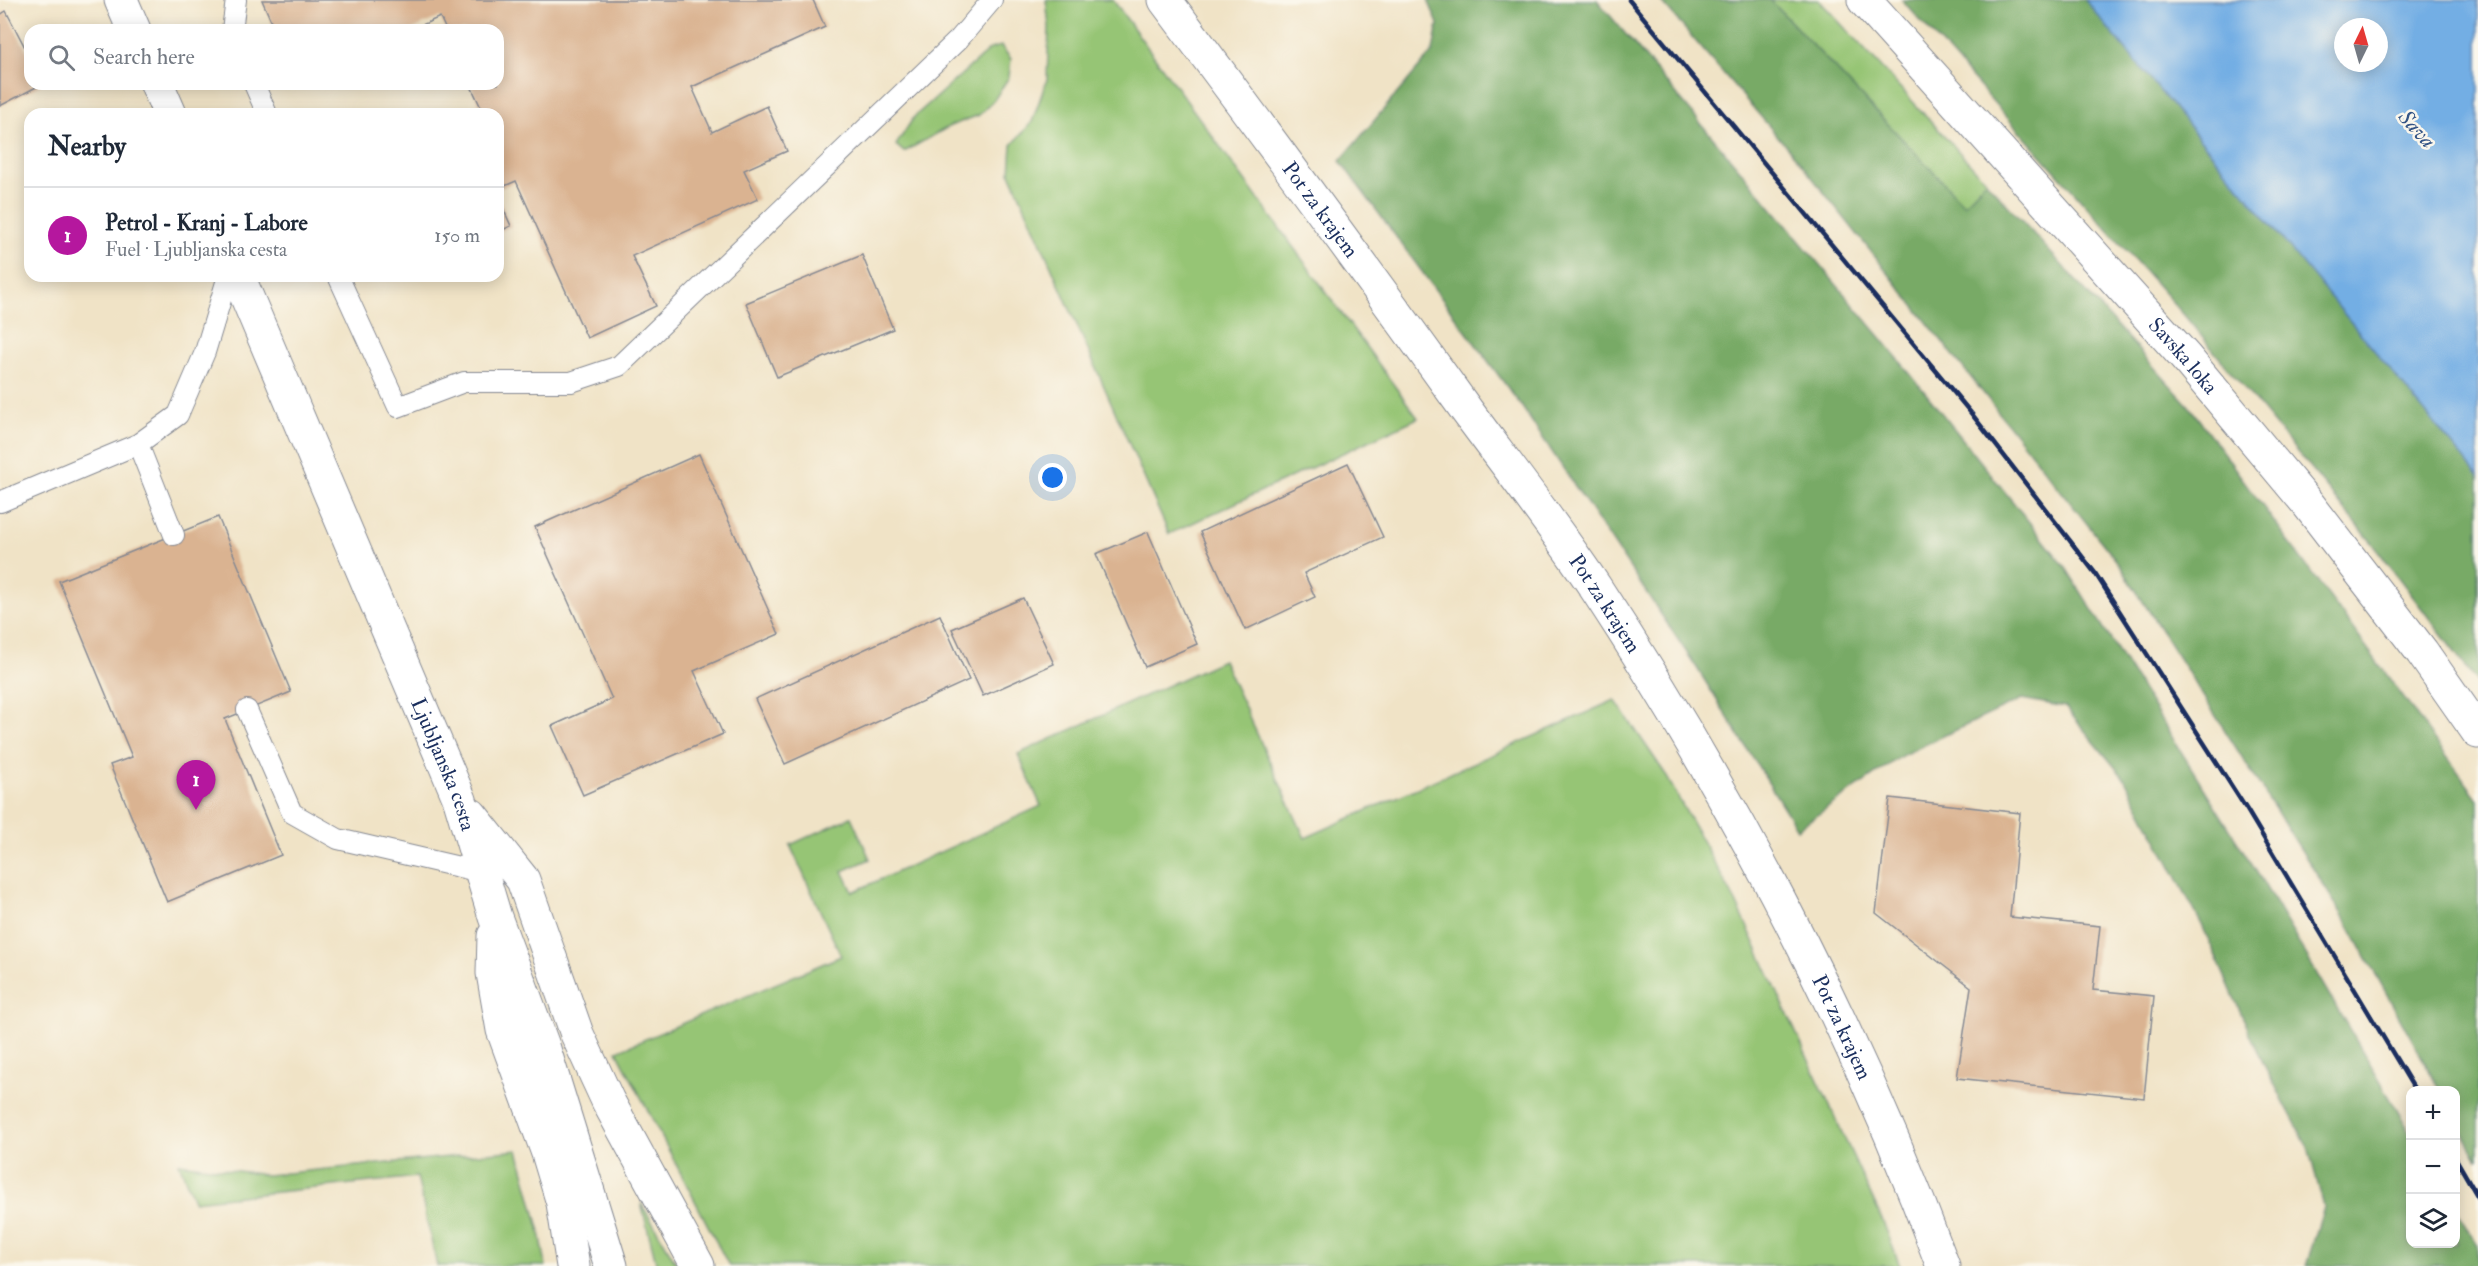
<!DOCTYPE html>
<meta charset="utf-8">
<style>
body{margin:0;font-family:"IM FELL Double Pica",serif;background:#f2f2f3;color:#1f2937}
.controls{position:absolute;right:18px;bottom:18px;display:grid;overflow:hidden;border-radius:12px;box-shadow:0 3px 15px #0003}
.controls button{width:54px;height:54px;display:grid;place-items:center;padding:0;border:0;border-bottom:2px solid #e0e1e3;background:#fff;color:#1f2937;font:30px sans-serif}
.compass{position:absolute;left:2334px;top:18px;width:54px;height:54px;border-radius:50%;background:#fff;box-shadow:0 3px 15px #0003;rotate:5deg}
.you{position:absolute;left:1053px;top:478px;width:21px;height:21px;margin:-15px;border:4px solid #fff;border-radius:50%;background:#1a73e8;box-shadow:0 0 0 9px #1a73e833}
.badge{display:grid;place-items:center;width:39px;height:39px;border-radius:50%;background:#b5179e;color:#fff;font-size:20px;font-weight:700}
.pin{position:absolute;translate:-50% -50px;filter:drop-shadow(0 2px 3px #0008)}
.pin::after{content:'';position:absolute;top:32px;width:21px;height:18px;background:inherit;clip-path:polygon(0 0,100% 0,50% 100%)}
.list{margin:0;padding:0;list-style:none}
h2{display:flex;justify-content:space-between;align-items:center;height:78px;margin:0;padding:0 24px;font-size:26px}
h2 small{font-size:20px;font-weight:400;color:#747a83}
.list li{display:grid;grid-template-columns:39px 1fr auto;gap:18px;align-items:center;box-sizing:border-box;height:96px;padding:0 24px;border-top:2px solid #e0e1e3}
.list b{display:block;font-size:22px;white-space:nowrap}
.list p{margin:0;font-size:20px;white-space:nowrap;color:#747a83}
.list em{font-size:20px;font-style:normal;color:#747a83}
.icon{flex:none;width:33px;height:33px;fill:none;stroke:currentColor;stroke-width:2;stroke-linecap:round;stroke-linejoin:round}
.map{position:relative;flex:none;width:2478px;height:1266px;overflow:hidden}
.search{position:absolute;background:#fff;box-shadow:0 3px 15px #0003;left:24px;top:24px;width:480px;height:66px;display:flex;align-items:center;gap:15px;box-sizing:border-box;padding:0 21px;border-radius:18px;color:#747a83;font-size:22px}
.panel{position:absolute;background:#fff;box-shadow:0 3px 15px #0003;left:24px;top:108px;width:480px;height:174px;border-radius:18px}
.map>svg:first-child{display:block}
</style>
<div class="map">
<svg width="2478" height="1266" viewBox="0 0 2478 1266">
<rect width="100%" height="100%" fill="#fbf7ec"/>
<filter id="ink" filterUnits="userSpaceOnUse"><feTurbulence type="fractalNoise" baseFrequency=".0167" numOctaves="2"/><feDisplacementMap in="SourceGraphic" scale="12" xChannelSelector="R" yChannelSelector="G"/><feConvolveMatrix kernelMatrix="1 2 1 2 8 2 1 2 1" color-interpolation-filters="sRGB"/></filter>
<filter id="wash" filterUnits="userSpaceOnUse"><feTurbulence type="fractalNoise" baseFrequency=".008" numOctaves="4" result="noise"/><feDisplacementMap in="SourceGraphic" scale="24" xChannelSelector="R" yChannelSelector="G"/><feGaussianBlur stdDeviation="1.35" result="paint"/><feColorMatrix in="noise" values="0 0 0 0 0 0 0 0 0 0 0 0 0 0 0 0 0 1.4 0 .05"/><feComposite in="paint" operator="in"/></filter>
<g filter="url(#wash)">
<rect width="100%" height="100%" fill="#f0e3c6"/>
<path fill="#96c574" stroke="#587a69" stroke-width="1.5" d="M1046 0H1113L1418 418 1169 534 1010 173 1012 145 1032 122 1047 79 1049 26Z
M1770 0H1819L1986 181 1964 205Z
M1001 46 1011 59 1009 77 994 100 979 115 950 126 904 152 896 145 914 117 990 49Z
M1223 660 1305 838 1615 700 1664 772 1736 902 1884 1224 1900 1266H729L617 1051 841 956 790 845 851 817 870 859 843 871 853 892 1041 806 1018 754Z
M518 1150 540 1232 546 1266H437L417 1177 194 1201 179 1163 267 1175Z
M641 1203 678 1266H657Z"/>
<path fill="#78aa66" stroke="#4a6c62" stroke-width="1.5" d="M1428 0H1597L1883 340 2066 568 2261 879 2410 1132V1244H2456V1208L2478 1246V1266H2306L2324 1207 2308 1147 2264 1065 2202 925 2124 778 2065 707 2022 699 1903 755 1797 829 1697 668 1522 407 1340 161 1433 51 1438 24Z
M1660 0H1770L1964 204 1986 181 2189 406 2478 799V1160L2456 1119V1090H2440L2345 919 2119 564 1799 161Z
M1902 0H2085L2478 476V683L2373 544 2184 315Z"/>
<path fill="#73aee4" stroke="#476ea1" stroke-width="1.5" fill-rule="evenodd" d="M2085 0H2478V476ZM2343 27H2379V63H2343Z"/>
<g id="blocks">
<path fill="#dab391" d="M262 0H813L825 27 692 87 712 132 767 106 787 151 744 170 758 199 632 256 656 306 587 338 516 181 498 189V114H484L470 84H498V30H446L440 17 411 30H275Z
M6 11 30 57V84H42L0 106V15Z
M498 197 511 226 498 232Z
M862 255 893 329 777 377 746 303Z
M699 454 779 634 694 671 723 734 583 795 552 726 612 699 535 527Z
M1348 463 1383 537 1304 573 1315 597 1245 630 1200 532Z
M218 517 291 692 225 719 281 855 167 902 110 765 132 757 59 581Z
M1148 532 1197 644 1145 667 1096 554Z
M1023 598 1054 664 983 696 952 629Z
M940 615 969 680 785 764 755 699Z
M1890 798 2020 813 2010 917 2100 926 2093 990 2154 996 2144 1098 1957 1078 1971 987 1876 913Z"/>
</g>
</g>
<g filter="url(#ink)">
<use href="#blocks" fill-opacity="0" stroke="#868992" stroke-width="1.5"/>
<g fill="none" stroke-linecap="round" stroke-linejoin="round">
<defs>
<path id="lane" d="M232 30 236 0
M254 84 267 114
M338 276 398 407 464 382H571L619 366 959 39 992 0
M138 444 174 535
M0 502 138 444 178 415 205 352 228 276
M247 710 292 813 338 839 481 872"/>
<g id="street">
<path id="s1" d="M1864 0 2186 358 2308 504 2422 652 2478 732"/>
</g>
<g id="secondary">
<path id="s2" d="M1165 0C1267 136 1368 273 1467 411 1510 469 1555 527 1595 587 1735 800 1854 1027 1943 1266"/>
</g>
<g id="primary">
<path d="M121 0 134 30"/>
<path d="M157 84 170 114"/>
<path id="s3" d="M238 276 460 800 495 917 543 1046 611 1266"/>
<path d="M471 815 523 880 577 1034 608 1101 698 1266"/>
<path d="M494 936 493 973 503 1030 548 1153 563 1203 573 1266"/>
</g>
</defs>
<use href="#lane" stroke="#868992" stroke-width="22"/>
<use href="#street" stroke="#868992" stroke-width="35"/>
<use href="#secondary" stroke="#868992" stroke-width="35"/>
<use href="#primary" stroke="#868992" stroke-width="35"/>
<use href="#lane" stroke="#fff" stroke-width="20"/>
<use href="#street" stroke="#fff" stroke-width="33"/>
<use href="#secondary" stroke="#fff" stroke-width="33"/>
<use href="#primary" stroke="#fff" stroke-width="33"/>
<path stroke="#1b2f5e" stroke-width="4.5" d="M1629 0 1971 413 2095 573 2247 810 2415 1090
M2456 1159 2478 1197"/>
</g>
</g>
<g text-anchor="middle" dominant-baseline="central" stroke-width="5" stroke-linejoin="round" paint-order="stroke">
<g font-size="21" fill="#1b2f5e" stroke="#fbf7ec">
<text stroke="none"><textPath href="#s2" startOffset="261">Pot za krajem</textPath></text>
<text stroke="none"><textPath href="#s1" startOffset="478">Savska loka</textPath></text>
<text stroke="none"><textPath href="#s2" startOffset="747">Pot za krajem</textPath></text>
<text stroke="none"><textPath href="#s3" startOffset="530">Ljubljanska cesta</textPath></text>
<text stroke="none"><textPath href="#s2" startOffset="1233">Pot za krajem</textPath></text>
</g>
<g font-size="22" font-style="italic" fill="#355586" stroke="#fbf7ec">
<text transform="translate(2417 129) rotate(47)">Sava</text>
</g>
</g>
</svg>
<div class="controls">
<button>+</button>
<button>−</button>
<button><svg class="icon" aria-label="layers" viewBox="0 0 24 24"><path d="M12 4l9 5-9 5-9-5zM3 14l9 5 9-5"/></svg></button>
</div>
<svg class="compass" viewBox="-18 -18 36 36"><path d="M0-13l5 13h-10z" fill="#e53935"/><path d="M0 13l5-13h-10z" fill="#747a83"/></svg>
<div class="you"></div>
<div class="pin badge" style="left:196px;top:810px">1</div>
<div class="search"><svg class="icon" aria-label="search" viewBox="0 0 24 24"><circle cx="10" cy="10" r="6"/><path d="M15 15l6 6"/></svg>Search here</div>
<section class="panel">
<h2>Nearby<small></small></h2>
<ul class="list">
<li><span class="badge">1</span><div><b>Petrol - Kranj - Labore</b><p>Fuel · Ljubljanska cesta</p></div><em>150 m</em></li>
</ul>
</section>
</div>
